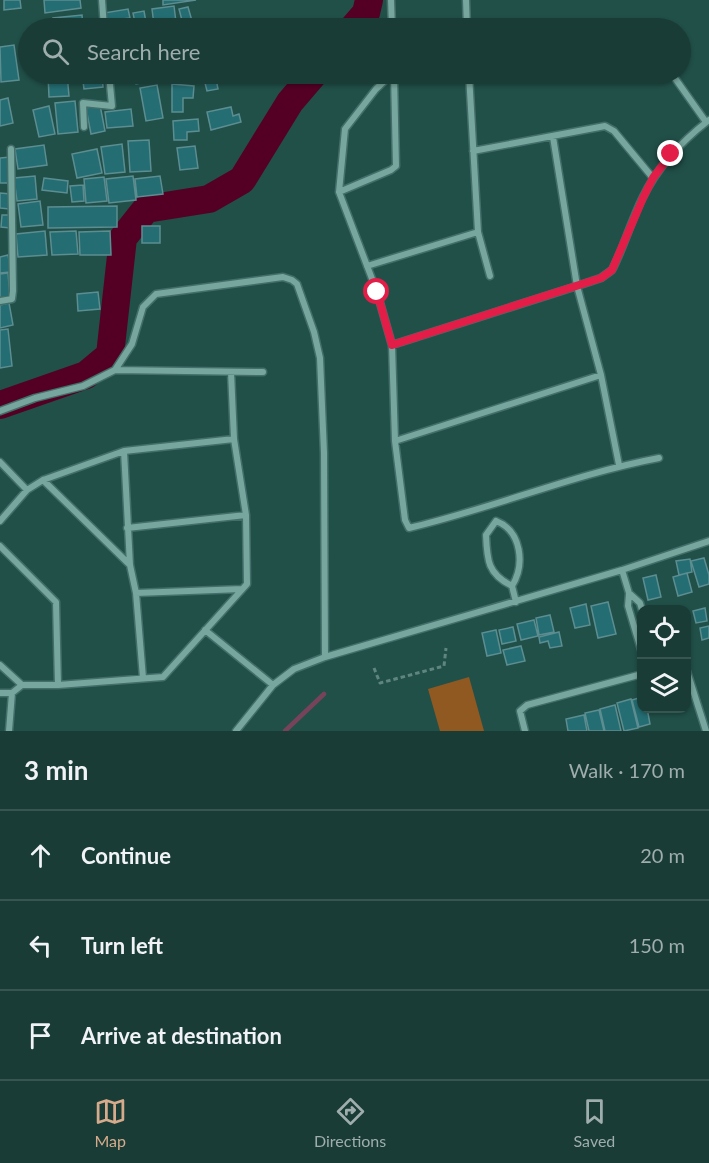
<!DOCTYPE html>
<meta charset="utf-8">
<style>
body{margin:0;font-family:Lato,sans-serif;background:#264742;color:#f1f3f6}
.controls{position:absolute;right:18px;bottom:18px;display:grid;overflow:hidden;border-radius:12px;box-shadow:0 2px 4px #0004}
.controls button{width:54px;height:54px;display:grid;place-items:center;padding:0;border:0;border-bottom:2px solid #375652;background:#193c37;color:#f1f3f6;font:30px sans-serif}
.stop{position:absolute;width:18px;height:18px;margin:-14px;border:4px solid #e11d48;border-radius:50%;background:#fff}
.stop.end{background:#e11d48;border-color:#fff;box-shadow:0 2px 6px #0008}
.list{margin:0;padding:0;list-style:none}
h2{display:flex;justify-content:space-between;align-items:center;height:78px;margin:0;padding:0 24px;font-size:26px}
h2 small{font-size:20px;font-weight:400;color:#9fadad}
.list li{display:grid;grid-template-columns:39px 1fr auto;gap:18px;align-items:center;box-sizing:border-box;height:90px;padding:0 24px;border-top:2px solid #375652}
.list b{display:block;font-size:22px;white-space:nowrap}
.list em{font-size:20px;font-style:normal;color:#9fadad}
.icon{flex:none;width:33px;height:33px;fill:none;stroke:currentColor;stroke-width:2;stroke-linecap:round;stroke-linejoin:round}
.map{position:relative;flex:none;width:709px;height:731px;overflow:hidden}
.search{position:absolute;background:#193c37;box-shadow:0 2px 4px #0004;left:18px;right:18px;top:18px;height:66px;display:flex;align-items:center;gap:15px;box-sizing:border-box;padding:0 21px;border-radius:33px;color:#9fadad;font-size:22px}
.sheet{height:348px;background:#193c37}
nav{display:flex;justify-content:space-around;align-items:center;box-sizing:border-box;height:84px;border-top:2px solid #375652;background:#193c37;font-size:16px;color:#9fadad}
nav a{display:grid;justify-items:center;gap:3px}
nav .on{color:#d6ab8b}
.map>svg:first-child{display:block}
</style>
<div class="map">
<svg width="709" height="731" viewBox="0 0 709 731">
<rect width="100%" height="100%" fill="#215049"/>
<path fill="#905921" d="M469 677 484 731H440L428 689Z"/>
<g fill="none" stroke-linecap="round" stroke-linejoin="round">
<path stroke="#76435b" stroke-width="4.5" d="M285 731 324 694"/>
<path stroke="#540025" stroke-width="28" d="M353 28 366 13 369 0
M0 405 86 375 110 355 123 238 146 209 209 199 242 180 290 102 314 74"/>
</g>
<path fill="#246d72" stroke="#5c8d91" stroke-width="1.5" d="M4 0H20L21 8 4 10Z
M44 0H80L81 8 45 13Z
M163 0H196L163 5Z
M174 6 176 22 154 25 152 9Z
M188 7 194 28H184L179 9Z
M128 9 130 18 107 21 104 13Z
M144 11 147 28H136L133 13Z
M82 15 83 28H54L53 18Z
M125 20 126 27 108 28V26Z
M14 45 19 80 1 82 0 47Z
M48 74H67L69 96 49 97Z
M82 74H102L103 87 84 89Z
M112 74H131L132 79 114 83Z
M133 74H151L153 81 136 84Z
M215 74 218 89 207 91 203 75Z
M172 84 194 86 193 98H183V112H172Z
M157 85 163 118 146 121 140 88Z
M8 98 13 123 0 126V100Z
M75 101 78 132 58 134 55 103Z
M100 105 105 131 91 134 86 108Z
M49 106 55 134 39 137 33 110Z
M231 107 233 116 239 114 241 122 211 130 207 112Z
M131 109 133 126 107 128 105 112Z
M198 119 199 131 187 132V140H174L173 121Z
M149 140 151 171 130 172 128 141Z
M122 144 125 172 105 174 101 147Z
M44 145 47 165 18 169 15 149Z
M195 146 198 168 180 170 177 148Z
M97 149 102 173 77 178 72 154Z
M10 157V183H0V158Z
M35 176 37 199 17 201 14 178Z
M133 176 136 200 109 203 106 179Z
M160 176 163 194 137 197 135 179Z
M104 177 107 201 86 203 84 179Z
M44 178 68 181 67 193 42 190Z
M83 185 84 201 72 202 70 186Z
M0 193 11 194 9 209 0 208Z
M40 201 43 225 21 227 18 204Z
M117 206V227L48 228V207Z
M2 215H11L10 228 1 227Z
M142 226H160V243H142Z
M45 231 47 255 18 257 16 234Z
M76 231 78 254 52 255 50 232Z
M110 231 111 255H80L79 232Z
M8 255 11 272 0 273V257Z
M8 273 10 297 0 298V274Z
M98 292 100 309 78 311 77 294Z
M9 303 13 325 0 328V305Z
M8 329 12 366 0 368V330Z
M704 558 709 575V584L699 587 691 561Z
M690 559 692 572 679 575 676 561Z
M687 573 692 592 678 596 673 577Z
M656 575 661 597 648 600 643 578Z
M608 602 616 634 598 638 591 606Z
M586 604 590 625 575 628 570 608Z
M705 608 707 621 696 623 693 611Z
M550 615 554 632 539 635 536 618Z
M534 620 538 636 521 640 517 624Z
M709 626V638L702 640 700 628Z
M513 627 516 641 502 644 499 630Z
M496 630 501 653 487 656 482 633Z
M559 632 562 646 550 648 548 641 540 643 539 637Z
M521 646 525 661 507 665 503 650Z
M642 697V708H647L650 724 639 727 632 700Z
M631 699 638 728 624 731 617 703Z
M615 705 621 731H605L600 709Z
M599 710 604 731H589L585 713Z
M584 715 587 731H568L566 719Z"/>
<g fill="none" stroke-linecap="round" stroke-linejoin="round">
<defs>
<path id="street" d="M102 0 104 28
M391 0 392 28
M466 0 467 28
M392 74 376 89 345 129 339 192 377 292 392 345 395 441 405 520 409 528C494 508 574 474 659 458
M672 74 706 122
M84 127 83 103 112 106 109 74
M553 137 577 286 601 375 619 465
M473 151 605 126 614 131 653 178
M339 192 391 170 396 166 394 74
M478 232 490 276
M367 266 478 232 469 74
M0 301 12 299 13 291 11 149
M392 345 577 286 601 278 612 270C624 247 631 221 643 197 658 166 682 141 709 120
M115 370 263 372
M0 411 35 398 83 386 115 370 132 344 143 307 156 294 283 277 292 280 297 284 314 332 320 358 324 453 325 657
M395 441 601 375
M124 451 130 565 136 593 143 678
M0 462 27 490
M43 480 130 565
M0 521 27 490 43 480 124 451 234 439
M496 521C522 531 525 565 512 586L516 602
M496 521 486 535C487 561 488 574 512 586
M127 528 246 515
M0 546 56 602 58 685
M622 570 629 593 628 606 642 653
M136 593 242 589
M629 593 640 603 642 610
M205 630 273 685
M0 665 22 685
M686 668 706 731
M0 693H12L22 685H58L163 677 247 584 246 515 234 439 231 372
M9 731 12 693
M236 731 273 685 294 669 325 657 622 570 709 541
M525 731 520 711 527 705 642 674"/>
</defs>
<use href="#street" stroke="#436e69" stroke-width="9"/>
<path stroke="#5f857f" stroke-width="3" stroke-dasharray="4.5 3" stroke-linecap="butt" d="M374 668 380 683 444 666 446 648"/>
<use href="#street" stroke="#76a69d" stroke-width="6"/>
</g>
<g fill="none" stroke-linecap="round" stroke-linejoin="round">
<path stroke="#e11d48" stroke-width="8" d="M377 292 392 345 601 278 612 270 643 198 653 178 671 154"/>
</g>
</svg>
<div class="controls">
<button><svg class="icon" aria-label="locate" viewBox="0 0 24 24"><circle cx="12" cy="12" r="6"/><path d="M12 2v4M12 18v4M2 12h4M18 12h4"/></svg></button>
<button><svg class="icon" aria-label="layers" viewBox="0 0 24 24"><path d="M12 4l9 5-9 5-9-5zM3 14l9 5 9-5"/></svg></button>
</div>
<div class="stop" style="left:377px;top:292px"></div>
<div class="stop end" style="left:671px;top:154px"></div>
<div class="search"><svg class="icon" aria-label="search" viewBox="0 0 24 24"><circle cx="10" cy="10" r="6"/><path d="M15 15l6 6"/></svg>Search here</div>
</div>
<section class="sheet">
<h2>3 min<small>Walk · 170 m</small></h2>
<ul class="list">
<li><svg class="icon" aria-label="ahead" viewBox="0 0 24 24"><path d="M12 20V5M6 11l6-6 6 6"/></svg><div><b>Continue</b></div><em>20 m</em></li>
<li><svg class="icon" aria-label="left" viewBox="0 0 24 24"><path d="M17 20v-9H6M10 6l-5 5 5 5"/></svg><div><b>Turn left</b></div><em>150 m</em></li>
<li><svg class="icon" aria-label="arrive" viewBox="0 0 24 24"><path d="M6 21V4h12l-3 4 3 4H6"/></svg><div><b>Arrive at destination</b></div></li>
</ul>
</section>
<nav>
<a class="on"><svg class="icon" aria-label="map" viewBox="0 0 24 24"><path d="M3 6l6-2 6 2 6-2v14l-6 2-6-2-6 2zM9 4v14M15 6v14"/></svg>Map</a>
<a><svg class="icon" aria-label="directions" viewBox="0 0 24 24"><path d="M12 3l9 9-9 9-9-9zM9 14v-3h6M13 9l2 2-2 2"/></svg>Directions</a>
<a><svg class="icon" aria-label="saved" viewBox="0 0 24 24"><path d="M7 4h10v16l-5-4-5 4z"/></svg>Saved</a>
</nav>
